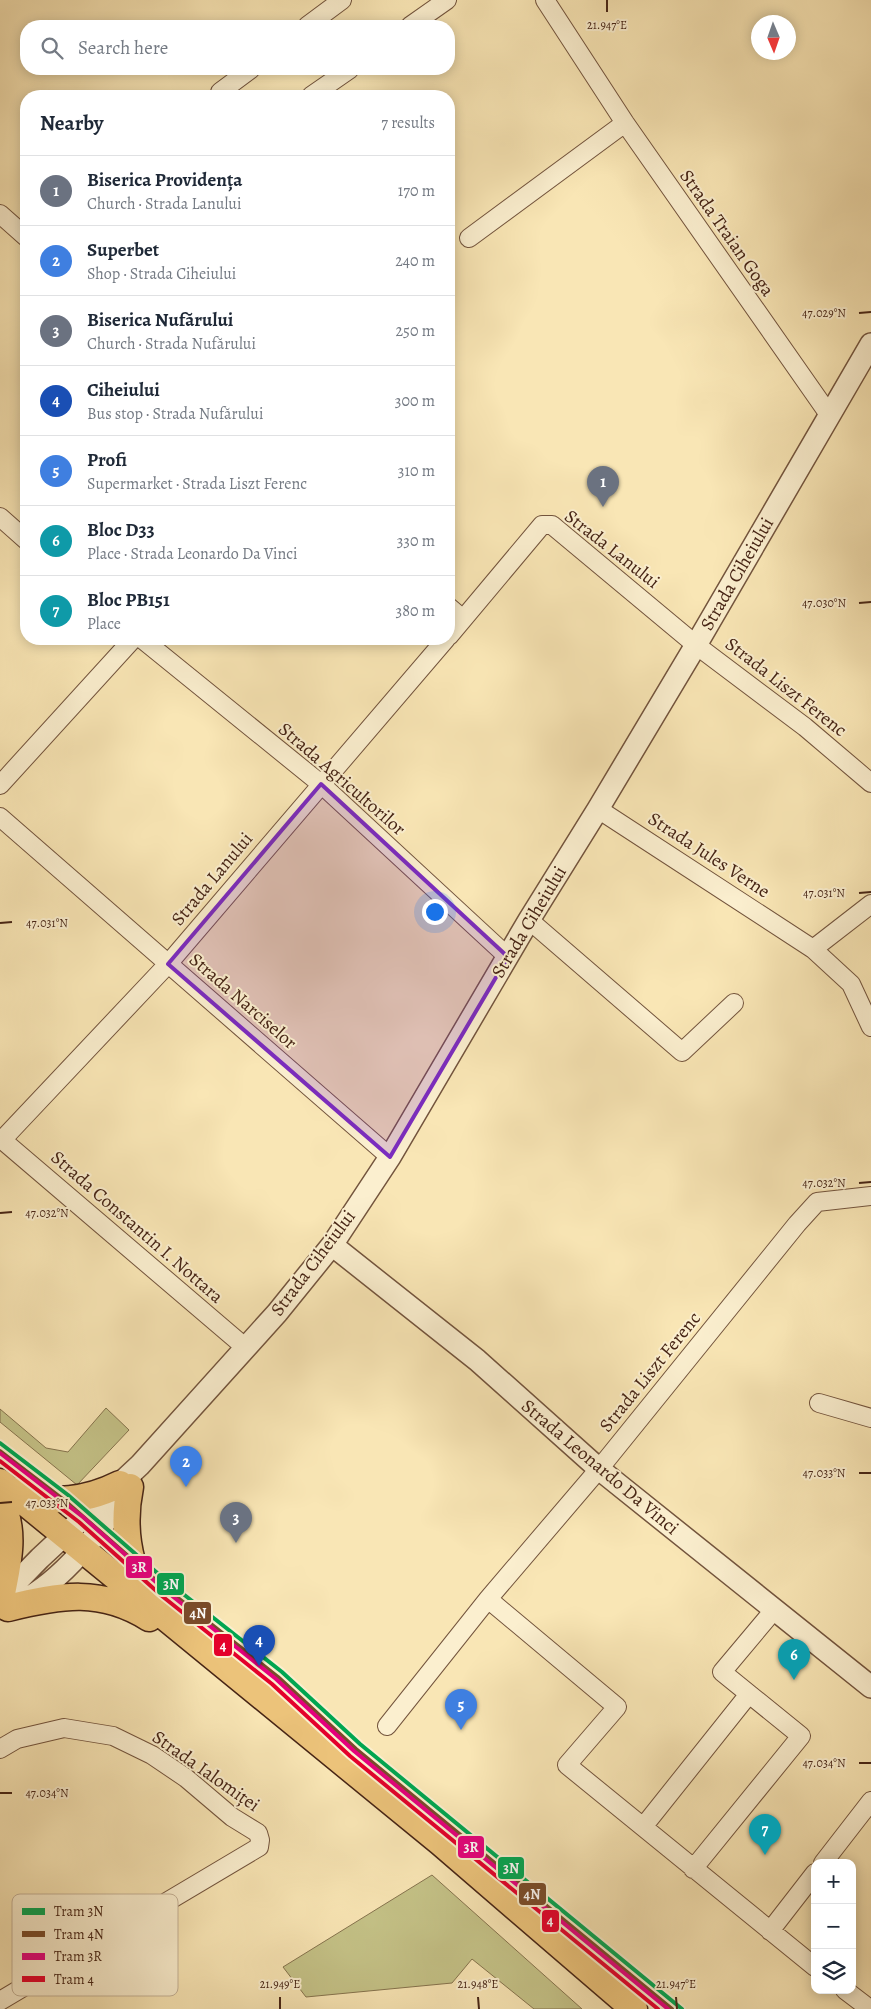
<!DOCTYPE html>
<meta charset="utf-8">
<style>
body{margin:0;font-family:Alegreya,serif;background:#f6f6f7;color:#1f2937}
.controls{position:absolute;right:15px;bottom:15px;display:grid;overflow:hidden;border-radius:10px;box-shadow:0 2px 12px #0003}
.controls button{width:45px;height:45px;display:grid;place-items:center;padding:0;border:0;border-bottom:1px solid #e0e1e3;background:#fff;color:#1f2937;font:25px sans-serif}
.compass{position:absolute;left:751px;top:15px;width:45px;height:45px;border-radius:50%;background:#fff;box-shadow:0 2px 12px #0003;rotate:178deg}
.you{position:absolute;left:434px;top:911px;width:18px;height:18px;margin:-12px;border:4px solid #fff;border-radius:50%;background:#1a73e8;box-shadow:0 0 0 8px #1a73e833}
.badge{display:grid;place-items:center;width:32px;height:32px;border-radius:50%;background:#2563eb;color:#fff;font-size:16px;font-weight:700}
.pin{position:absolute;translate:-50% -41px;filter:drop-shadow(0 1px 2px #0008)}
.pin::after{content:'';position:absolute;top:26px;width:18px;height:15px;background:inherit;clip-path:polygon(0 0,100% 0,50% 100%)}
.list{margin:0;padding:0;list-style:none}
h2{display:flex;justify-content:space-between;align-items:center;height:65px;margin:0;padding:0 20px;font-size:21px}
h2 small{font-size:16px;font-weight:400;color:#747a83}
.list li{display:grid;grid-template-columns:32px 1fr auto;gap:15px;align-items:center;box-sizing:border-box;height:70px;padding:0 20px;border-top:1px solid #e0e1e3}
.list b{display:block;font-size:19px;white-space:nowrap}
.list p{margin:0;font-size:16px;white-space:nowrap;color:#747a83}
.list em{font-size:16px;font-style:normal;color:#747a83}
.icon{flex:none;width:28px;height:28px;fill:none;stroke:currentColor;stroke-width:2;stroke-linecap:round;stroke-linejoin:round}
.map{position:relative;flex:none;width:871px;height:2009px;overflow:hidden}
.search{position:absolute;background:#fff;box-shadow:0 2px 12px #0003;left:20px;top:20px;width:435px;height:55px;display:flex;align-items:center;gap:12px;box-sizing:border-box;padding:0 18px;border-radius:20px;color:#747a83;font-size:19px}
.panel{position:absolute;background:#fff;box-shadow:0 2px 12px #0003;left:20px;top:90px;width:435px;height:555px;border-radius:20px}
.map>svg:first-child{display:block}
</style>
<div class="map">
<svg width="871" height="2009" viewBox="0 0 871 2009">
<rect width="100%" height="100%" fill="#f9e6b5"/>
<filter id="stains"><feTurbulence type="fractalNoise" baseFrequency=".004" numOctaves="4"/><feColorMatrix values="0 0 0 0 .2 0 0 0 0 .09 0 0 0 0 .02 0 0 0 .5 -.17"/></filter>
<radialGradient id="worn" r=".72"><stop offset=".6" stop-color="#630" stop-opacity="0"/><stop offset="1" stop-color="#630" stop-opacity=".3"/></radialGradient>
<path fill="#c5c388" stroke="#86744e" d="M106 1408 129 1430 77 1485 0 1422V1409L46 1448 68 1452Z
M432 1875 582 2009H534L472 1959 452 1983 306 1997 283 1967Z"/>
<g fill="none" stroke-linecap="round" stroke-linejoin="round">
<defs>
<path id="minor" d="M545 0 625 123 830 416
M307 26 342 0
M410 26 447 0
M220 92 251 69
M311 96 350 69
M0 214 26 237
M469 238 625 123
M0 517 26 540
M449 607 463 619
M449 636 542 525H552L696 645 805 727 871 783
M142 639 321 784 508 957
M0 785 133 639
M598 809 813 949 851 984 871 1027
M0 817 390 1157
M529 920 682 1052 734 1003
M813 949 871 904
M0 1138 246 1348
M2 1140 168 964 446 639
M819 1403 871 1418
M488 1599 617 1707 567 1765 815 1967
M387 1726 488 1599 599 1469 797 1224 817 1202 871 1196
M0 1749 17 1739 64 1728 113 1736 152 1755 186 1778 232 1817 258 1833 260 1840 259 1847 0 2001
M643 1827 749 1694
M823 1863 871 1801
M693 1869 801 1736 722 1672 774 1610
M770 1931 815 1873
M845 1990 870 2009"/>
<path id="tertiary" d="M332 1245 477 1360 599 1469 871 1687
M0 1599 40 1558 140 1465 277 1313 332 1245 390 1157 529 920 598 809 696 645 871 344
M21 1602C68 1577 100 1530 130 1488"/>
<path id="primary" d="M0 1482 440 1842 634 2009
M130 1487C122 1526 127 1562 147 1598
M17 1491C53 1505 86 1501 120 1484
M0 1501C17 1530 7 1568 1 1598
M8 1608C61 1595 101 1588 149 1618"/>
</defs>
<use href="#minor" stroke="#73543d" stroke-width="20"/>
<use href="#tertiary" stroke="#73543d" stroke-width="24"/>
<use href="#primary" stroke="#462415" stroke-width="29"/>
<use href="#minor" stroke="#fbefcf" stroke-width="18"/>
<use href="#tertiary" stroke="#fbefcf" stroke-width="21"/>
<use href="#primary" stroke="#ecc37a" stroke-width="26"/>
<defs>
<path id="tram-1" d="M0 1443 68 1495 163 1578 282 1672 360 1744 682 2009"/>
<path id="tram-2" d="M0 1451 64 1500 159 1583 278 1677 356 1749 672 2009"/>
<path id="tram-3" d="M0 1453 83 1517 166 1591 276 1679 354 1751 668 2009"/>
<path id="tram-4" d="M0 1461 79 1522 162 1596 272 1684 350 1756 658 2009"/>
</defs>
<use href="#tram-1" stroke="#fbefcf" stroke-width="8"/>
<use href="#tram-2" stroke="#fbefcf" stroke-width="8"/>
<use href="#tram-3" stroke="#fbefcf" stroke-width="8"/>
<use href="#tram-4" stroke="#fbefcf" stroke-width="8"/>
<use href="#tram-1" stroke="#00a651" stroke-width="4"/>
<use href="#tram-2" stroke="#7a4b2a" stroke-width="4"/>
<use href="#tram-3" stroke="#e5007d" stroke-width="4"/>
<use href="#tram-4" stroke="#e4002b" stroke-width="4"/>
</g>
<path fill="#7b2cbf" fill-opacity="0.2" stroke="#7b2cbf" stroke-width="4" stroke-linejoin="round" d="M321 784 508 957 390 1157 168 964Z"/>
<path fill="none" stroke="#462415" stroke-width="2" d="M607 0V12M859 313 871 312M859 603 871 602M859 893 871 892M0 923 12 922M859 1183 871 1182M0 1213 12 1212M859 1473H871M0 1503 12 1502M859 1763H871M0 1793H12M280 1997V2009M478 1997 479 2009M676 1997 677 2009"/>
<g text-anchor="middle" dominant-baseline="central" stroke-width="4" stroke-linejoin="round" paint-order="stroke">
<g font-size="19" fill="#462415" stroke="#fbefcf">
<text transform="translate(727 233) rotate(55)">Strada Traian Goga</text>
<text transform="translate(612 549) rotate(38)">Strada Lanului</text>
<text transform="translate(737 574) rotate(-60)">Strada Ciheiului</text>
<text transform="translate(786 687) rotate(38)">Strada Liszt Ferenc</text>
<text transform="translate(342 779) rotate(41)">Strada Agricultorilor</text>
<text transform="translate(709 855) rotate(33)">Strada Jules Verne</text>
<text transform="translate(212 879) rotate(-50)">Strada Lanului</text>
<text transform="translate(529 922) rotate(-59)">Strada Ciheiului</text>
<text transform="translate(243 1001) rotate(41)">Strada Narciselor</text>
<text transform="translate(137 1227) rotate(41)">Strada Constantin I. Nottara</text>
<text transform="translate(313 1263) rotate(-53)">Strada Ciheiului</text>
<text transform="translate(650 1372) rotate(-51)">Strada Liszt Ferenc</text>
<text transform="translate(600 1467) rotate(40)">Strada Leonardo Da Vinci</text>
<text transform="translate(206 1771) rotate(35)">Strada Ialomiței</text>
</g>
</g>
<rect x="12" y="1894" width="166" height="102" rx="8" fill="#fbefcf" stroke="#c5b297" stroke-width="1"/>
<rect x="22" y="1908" width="23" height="7" fill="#00a651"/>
<rect x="22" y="1931" width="23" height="6" fill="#7a4b2a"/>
<rect x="22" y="1953" width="23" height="7" fill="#e5007d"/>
<rect x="22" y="1976" width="23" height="6" fill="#e4002b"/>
<g font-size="14" fill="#462415">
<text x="54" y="1916">Tram 3N</text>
<text x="54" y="1939">Tram 4N</text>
<text x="54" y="1961">Tram 3R</text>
<text x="54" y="1984">Tram 4</text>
</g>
<g font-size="12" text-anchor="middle" fill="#462415" stroke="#fbefcf" stroke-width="4" stroke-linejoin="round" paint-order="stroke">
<text x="607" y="29">21.947°E</text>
<text x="824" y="317">47.029°N</text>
<text x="824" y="607">47.030°N</text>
<text x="824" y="897">47.031°N</text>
<text x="47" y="927">47.031°N</text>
<text x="824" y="1187">47.032°N</text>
<text x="47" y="1217">47.032°N</text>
<text x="824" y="1477">47.033°N</text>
<text x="47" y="1507">47.033°N</text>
<text x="824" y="1767">47.034°N</text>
<text x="47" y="1797">47.034°N</text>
<text x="280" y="1988">21.949°E</text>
<text x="478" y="1988">21.948°E</text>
<text x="676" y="1988">21.947°E</text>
</g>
<g stroke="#fbefcf" stroke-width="2">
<rect x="125" y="1555" width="28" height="24" rx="5" fill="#e5007d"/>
<rect x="156" y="1572" width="29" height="24" rx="5" fill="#00a651"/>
<rect x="183" y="1601" width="29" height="24" rx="5" fill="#7a4b2a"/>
<rect x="213" y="1633" width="20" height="24" rx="5" fill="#e4002b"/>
<rect x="457" y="1835" width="28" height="24" rx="5" fill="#e5007d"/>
<rect x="497" y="1856" width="28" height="24" rx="5" fill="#00a651"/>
<rect x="518" y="1882" width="29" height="24" rx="5" fill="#7a4b2a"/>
<rect x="541" y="1909" width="19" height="24" rx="5" fill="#e4002b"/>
</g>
<g font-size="14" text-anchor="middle" font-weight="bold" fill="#fff">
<text x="139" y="1572">3R</text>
<text x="171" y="1589">3N</text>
<text x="198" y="1618">4N</text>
<text x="223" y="1650">4</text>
<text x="471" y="1852">3R</text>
<text x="511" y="1873">3N</text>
<text x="532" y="1899">4N</text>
<text x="550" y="1925">4</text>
</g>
<rect width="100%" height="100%" filter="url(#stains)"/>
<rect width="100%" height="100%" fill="url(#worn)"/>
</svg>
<div class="controls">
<button>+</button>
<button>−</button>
<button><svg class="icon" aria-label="layers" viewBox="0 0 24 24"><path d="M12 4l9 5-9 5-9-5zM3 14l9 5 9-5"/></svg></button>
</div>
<svg class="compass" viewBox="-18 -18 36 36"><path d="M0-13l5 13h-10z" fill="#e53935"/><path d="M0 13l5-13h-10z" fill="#747a83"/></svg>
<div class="you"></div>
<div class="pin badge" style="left:603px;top:507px;background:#6b7280">1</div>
<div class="pin badge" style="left:186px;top:1487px;background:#3f7fe0">2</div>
<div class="pin badge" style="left:236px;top:1543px;background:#6b7280">3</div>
<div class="pin badge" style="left:259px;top:1666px;background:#1a4fb4">4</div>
<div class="pin badge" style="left:461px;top:1730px;background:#3f7fe0">5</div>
<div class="pin badge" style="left:794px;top:1680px;background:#0f9aa8">6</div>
<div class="pin badge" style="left:765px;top:1855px;background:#0f9aa8">7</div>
<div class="search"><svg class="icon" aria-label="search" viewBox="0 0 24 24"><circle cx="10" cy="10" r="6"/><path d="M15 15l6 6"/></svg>Search here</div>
<section class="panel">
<h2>Nearby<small>7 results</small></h2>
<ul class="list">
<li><span class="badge" style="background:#6b7280">1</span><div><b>Biserica Providența</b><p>Church · Strada Lanului</p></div><em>170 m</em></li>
<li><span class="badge" style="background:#3f7fe0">2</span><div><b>Superbet</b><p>Shop · Strada Ciheiului</p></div><em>240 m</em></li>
<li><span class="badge" style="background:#6b7280">3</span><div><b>Biserica Nufărului</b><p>Church · Strada Nufărului</p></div><em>250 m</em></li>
<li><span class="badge" style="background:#1a4fb4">4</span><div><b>Ciheiului</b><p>Bus stop · Strada Nufărului</p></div><em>300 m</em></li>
<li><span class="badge" style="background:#3f7fe0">5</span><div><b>Profi</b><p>Supermarket · Strada Liszt Ferenc</p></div><em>310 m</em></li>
<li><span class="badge" style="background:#0f9aa8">6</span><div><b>Bloc D33</b><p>Place · Strada Leonardo Da Vinci</p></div><em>330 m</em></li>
<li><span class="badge" style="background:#0f9aa8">7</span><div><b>Bloc PB151</b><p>Place</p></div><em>380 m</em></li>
</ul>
</section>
</div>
